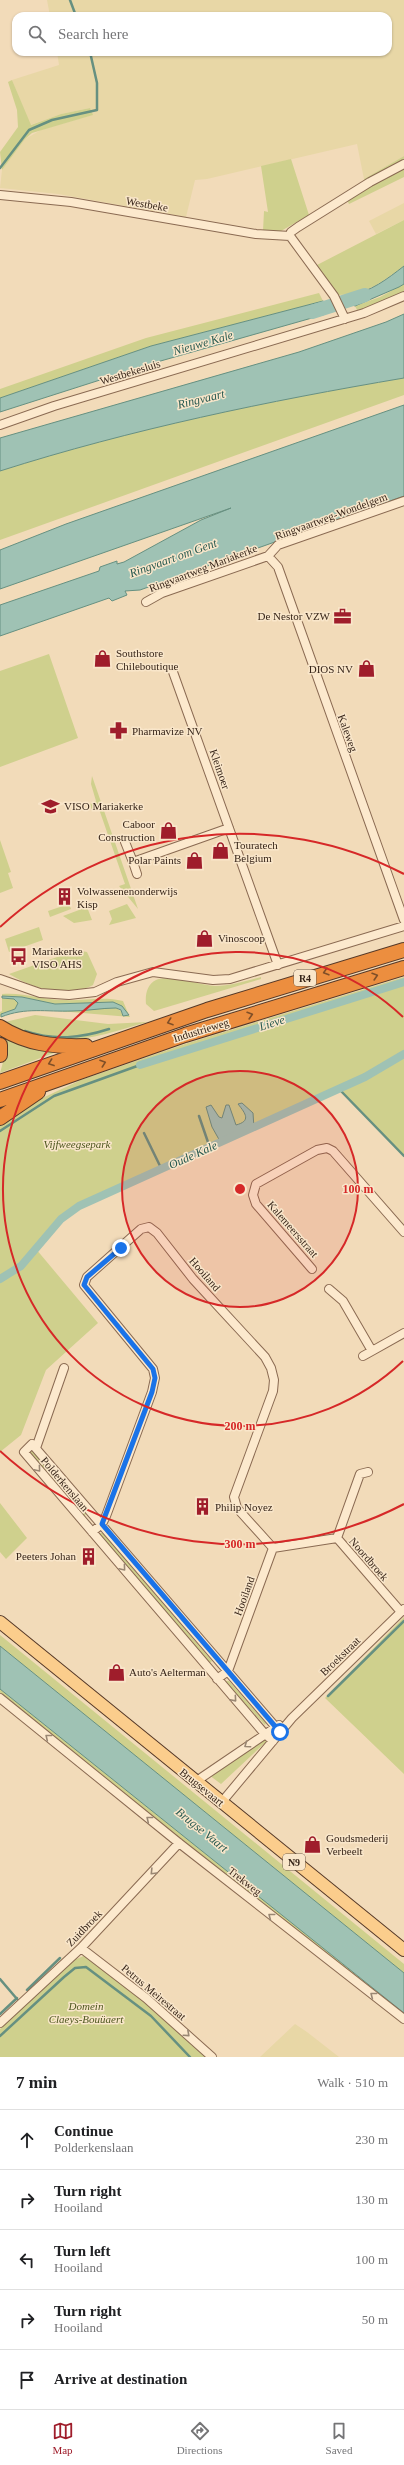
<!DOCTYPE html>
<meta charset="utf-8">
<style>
body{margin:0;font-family:Georgia,serif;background:#f6f6f6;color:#202124}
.stop{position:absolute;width:12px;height:12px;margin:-9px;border:3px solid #1a73e8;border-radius:50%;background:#fff}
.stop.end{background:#1a73e8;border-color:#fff;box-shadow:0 1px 4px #0008}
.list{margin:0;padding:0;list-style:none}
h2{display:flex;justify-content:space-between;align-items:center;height:52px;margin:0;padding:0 16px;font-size:17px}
h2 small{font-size:13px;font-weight:400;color:#757577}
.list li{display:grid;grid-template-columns:26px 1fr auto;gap:12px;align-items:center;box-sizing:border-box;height:60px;padding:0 16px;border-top:1px solid #e0e0e0}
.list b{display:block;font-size:15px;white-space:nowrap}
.list p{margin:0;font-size:13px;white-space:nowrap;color:#757577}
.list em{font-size:13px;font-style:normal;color:#757577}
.icon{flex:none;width:22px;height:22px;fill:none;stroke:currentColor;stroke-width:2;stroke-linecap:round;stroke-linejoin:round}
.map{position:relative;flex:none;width:404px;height:2057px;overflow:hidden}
.search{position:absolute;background:#fff;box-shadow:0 1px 3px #0004;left:12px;right:12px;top:12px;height:44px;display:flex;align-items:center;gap:10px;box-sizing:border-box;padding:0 14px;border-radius:12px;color:#757577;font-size:15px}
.sheet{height:352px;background:#fff}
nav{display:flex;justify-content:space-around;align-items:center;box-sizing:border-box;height:56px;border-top:1px solid #e0e0e0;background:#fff;font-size:11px;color:#757577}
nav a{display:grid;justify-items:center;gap:2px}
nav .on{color:#9f1d2b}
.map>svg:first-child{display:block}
</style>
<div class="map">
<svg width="404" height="2057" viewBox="0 0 404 2057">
<rect width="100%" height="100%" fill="#f2dbb9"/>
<path fill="#e8d7a6" d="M47 0H404V156L364 179 357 144 207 179 195 180 186 217 58 194 0 188 2 170 25 139 41 130 92 115 90 108 61 114 30 125 12 80 59 65 57 52H388V16H50Z
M404 203V220L376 234 369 221Z
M295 2024 307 2032 339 2057H260Z"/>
<path fill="#cfd08d" d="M12 80 31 125 61 114 90 108 93 115 32 133 25 139 2 170 0 152 18 127 17 110 8 82Z
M404 156V177L349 204 347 200 366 182 364 179Z
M291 159 309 215 281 231H263L264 211 268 212 261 166Z
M404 220V266C382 282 366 295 338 295L317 265Z
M404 284V292L368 308 357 310 355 306 380 297Z
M319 293 323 301 151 346 0 398V389L146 338Z
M404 378V395L0 540V471C132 429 268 401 404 378Z
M49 654 78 738 0 767V671Z
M92 776 138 909 119 886 125 884 99 809 92 811 90 804 96 801 91 784Z
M0 840 11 872 8 873 13 888 0 893Z
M69 904 71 909 50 917 48 911Z
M127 904 136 918 109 925 112 919 109 911Z
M87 907 92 920 74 923 63 916Z
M39 927 43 940 9 952 5 939Z
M77 950 87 952 97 974 93 985C66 999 34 989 9 974Z
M261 977V979L154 1011 146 1004C145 995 147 984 156 980 167 974 201 985 215 986 231 986 245 981 261 977Z
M404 977V1156L339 1089 79 1206 61 1219 36 1249 98 1323 46 1370 21 1435 0 1452V1125L36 1101 81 1080 188 1043Z
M2 994C23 992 43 1000 64 1000 83 1001 103 996 123 1001L128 1013 125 1014 122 1006 113 1002 55 1004 22 997 2 996Z
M2 998 14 999 18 1003 15 1009 3 1013 0 1017V1012L2 1011Z
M116 1008 121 1011 123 1016 129 1015 130 1017 59 1011Z
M35 1015 108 1024 147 1022C96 1037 55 1053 5 1022Z
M2 1036 62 1050 0 1073 5 1055Z
M30 1451 35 1453 86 1513 85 1516 82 1517 29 1455Z
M0 1503 27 1538 6 1559 0 1552Z
M100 1533H103L212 1661 210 1663 99 1535Z
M404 1617V1774L325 1698Z
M0 1635 404 1964V1973L0 1646Z
M226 1681H229L266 1723 265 1725 226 1684Z
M0 1689 404 2013V2016L175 1835 0 1693Z
M263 1736 268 1740 221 1784 209 1775Z
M86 1955 155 2008 207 2057H0V2029L74 1960Z"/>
<path fill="#9fc2b4" stroke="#669081" d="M404 266V284L399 287 355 306 347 302 349 295C371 292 387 279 404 266Z
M323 301 331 306 326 314 150 364 0 412V398L151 346Z
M404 314V378C268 401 132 429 0 471V438L299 352 386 322Z
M404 405V496L140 590 125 591 127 595 112 601 109 598 0 636V605L99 571 100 567 117 561V564L124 562 201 520 231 508 0 589V550L66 524Z
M2 996 22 997 55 1004 113 1002 122 1006 129 1015 123 1016 121 1010 116 1008C101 1008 87 1011 72 1011 46 1012 26 1007 1 1017V1014L15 1009 18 1003 14 999 2 998Z
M242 1103 253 1113 254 1128 221 1143 212 1127 206 1107 211 1105 219 1117 222 1118 226 1105H229L236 1125C251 1121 246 1114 238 1104Z
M0 1646 404 1973V2013L0 1689Z"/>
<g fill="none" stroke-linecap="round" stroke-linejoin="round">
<path stroke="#669081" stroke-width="2.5" d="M70 0 76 16
M0 168 29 130 52 120 97 110V83L90 52
M25 1031C54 1041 81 1038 109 1029
M339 1089 404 1156
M199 1116 210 1148
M0 1131 54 1096 140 1065
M144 1133 162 1170
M328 1696 404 1621
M0 1979 17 1999
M27 1990 60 1958
M0 2014 17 1998
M0 2036 64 1977 75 1968 86 1967 151 2016 190 2057"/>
<path stroke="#9fc2b4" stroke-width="8" d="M140 1065 404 982
M0 1279 21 1266 61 1219 79 1206 365 1077 404 1054"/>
<path stroke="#9fc2b4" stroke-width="14" d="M312 312 365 295"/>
<defs>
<path id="street" d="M0 195 71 202 256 234 290 236 334 296 345 319
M290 236 291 232 298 227 370 182 404 164
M0 425 54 406 364 313 404 296
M268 556 278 567 404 920
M268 556 278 545 404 501
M146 602 162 593 268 556
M173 672 278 965
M125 842 133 862 229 828
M133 862 137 874
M0 979 40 993 69 995 95 992 117 982 153 972 213 980 230 979 404 926
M312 1269 256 1204 253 1195 256 1184 317 1150 327 1148 333 1151 404 1232
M329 1289 343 1301 372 1351 404 1333
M363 1356 372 1351
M36 1448 64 1368
M368 1472 360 1474 337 1538 401 1612
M92 1532 102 1524 106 1516 152 1392 155 1378 153 1369 84 1285 87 1277 141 1229 149 1227 157 1233 193 1279 265 1357 271 1368 274 1380 273 1391 234 1497 237 1508 273 1548 228 1671 217 1679
M273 1548 337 1538
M0 1698 179 1843 404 2019
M273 1741 264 1733 24 1452 32 1444 280 1732
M195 1782 279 1725
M221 1803 292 1718 404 1609
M81 1948 146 1998 212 2057
M0 2023 81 1948 179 1843"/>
<path id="primary" d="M0 1622 404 1950"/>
<path id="highway" d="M0 1027C26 1044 55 1047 86 1046
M0 1045V1055
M0 1082 207 1010 404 950
M0 1100 185 1035 404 968
M0 1118 38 1092"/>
</defs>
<use href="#street" stroke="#8a6a52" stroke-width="10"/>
<use href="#primary" stroke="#563928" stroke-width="14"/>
<use href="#highway" stroke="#563928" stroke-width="16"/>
<use href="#street" stroke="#fce9cd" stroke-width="8"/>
<use href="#primary" stroke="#fbcd8c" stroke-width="12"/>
<use href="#highway" stroke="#ec8e3f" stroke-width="14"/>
</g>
<defs><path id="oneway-chevron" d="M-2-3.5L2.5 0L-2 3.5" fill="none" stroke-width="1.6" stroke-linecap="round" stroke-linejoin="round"/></defs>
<g stroke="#7f4f28">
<use href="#oneway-chevron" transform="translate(326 972) rotate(164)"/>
<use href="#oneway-chevron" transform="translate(375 976) rotate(-17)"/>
<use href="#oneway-chevron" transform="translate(250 1015) rotate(-17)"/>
<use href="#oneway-chevron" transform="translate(170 1022) rotate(161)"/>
<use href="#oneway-chevron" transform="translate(51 1063) rotate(160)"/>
<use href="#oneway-chevron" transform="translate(103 1063) rotate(-19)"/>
</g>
<g stroke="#9a8773">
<use href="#oneway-chevron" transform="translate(38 1469) rotate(50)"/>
<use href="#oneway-chevron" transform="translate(123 1568) rotate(50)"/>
<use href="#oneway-chevron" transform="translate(234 1699) rotate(49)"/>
<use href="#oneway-chevron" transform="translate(48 1737) rotate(-141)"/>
<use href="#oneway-chevron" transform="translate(247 1745) rotate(145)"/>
<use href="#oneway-chevron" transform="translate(149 1819) rotate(-141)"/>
<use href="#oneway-chevron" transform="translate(153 1872) rotate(134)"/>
<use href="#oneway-chevron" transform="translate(271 1916) rotate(-142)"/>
<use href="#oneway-chevron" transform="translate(373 1995) rotate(-142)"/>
<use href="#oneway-chevron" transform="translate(187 2034) rotate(42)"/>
</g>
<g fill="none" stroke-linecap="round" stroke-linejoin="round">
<path stroke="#1a73e8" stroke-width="5" d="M121 1248 87 1277 84 1285 153 1369 155 1378 152 1392 102 1524 280 1732"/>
</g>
<circle cx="240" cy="1189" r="118" fill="#d62828" fill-opacity=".12"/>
<g fill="none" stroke="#d62828" stroke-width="2">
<circle cx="240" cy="1189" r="118"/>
<path d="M403 1361A237 237 0 1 1 403 1017"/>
<path d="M404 1504A355 355 0 0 1 0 1451M0 927A355 355 0 0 1 404 874"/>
</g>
<defs>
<symbol id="office-bare" viewBox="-9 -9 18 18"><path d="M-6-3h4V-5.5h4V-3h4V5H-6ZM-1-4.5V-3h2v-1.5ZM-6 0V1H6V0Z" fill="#9f1d2b" stroke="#f9e6ca" stroke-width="2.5" paint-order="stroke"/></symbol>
<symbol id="shop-bare" viewBox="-9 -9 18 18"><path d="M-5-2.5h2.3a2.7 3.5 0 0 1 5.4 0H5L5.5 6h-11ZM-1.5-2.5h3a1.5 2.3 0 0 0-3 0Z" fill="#9f1d2b" stroke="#f9e6ca" stroke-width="2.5" paint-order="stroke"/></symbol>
<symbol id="pharmacy-bare" viewBox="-9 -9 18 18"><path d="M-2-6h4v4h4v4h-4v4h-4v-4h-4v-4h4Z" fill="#9f1d2b" stroke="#f9e6ca" stroke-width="2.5" paint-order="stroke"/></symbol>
<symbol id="school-bare" viewBox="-9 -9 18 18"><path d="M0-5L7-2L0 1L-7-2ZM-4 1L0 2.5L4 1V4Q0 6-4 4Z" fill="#9f1d2b" stroke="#f9e6ca" stroke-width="2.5" paint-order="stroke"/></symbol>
<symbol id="building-bare" viewBox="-9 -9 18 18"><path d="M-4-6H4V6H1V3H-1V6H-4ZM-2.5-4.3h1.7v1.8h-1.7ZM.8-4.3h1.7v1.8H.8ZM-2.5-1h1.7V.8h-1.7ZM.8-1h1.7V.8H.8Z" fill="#9f1d2b" stroke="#f9e6ca" stroke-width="2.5" paint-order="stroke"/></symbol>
<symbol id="bus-bare" viewBox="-9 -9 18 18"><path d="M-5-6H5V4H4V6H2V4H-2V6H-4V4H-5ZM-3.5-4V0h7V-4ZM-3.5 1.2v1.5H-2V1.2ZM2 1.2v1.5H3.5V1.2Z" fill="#9f1d2b" stroke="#f9e6ca" stroke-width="2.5" paint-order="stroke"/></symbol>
</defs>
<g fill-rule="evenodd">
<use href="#office-bare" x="330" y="604" width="25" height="25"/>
<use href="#shop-bare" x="90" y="646" width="25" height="25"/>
<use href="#shop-bare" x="354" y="656" width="25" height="25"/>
<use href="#pharmacy-bare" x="106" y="718" width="25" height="25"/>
<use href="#school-bare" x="38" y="794" width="25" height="25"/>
<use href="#shop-bare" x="156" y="818" width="25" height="25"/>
<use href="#shop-bare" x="208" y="838" width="25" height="25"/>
<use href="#shop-bare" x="182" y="848" width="25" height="25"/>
<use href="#building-bare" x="52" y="884" width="25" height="25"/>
<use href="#shop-bare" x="192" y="926" width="25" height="25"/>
<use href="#bus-bare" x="6" y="944" width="25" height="25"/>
<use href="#building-bare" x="190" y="1494" width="25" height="25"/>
<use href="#building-bare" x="76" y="1544" width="25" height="25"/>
<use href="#shop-bare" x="104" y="1660" width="25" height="25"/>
<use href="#shop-bare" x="300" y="1832" width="25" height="25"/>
</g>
<g text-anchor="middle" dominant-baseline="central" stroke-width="3" stroke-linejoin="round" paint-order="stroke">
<g fill="#f9e6ca" stroke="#715f4e" stroke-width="1">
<rect x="294" y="970" width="22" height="16" rx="3"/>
<rect x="283" y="1854" width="22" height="16" rx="3"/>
</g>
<g font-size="10" font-weight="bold" fill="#372519">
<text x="305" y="978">R4</text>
<text x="294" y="1862">N9</text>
</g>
<g font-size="11" fill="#372519" stroke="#f9e6ca">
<text transform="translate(147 204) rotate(10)">Westbeke</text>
<text transform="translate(130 372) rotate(-17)">Westbekesluis</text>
<text transform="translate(331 516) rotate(-20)">Ringvaartweg-Wondelgem</text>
<text transform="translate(203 568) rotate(-21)">Ringvaartweg Mariakerke</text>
<text transform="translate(348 733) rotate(70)">Kaleweg</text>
<text transform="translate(220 769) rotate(71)">Kleimoer</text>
<text transform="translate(201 1030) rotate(-17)">Industrieweg</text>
<text transform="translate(293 1229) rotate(49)">Kalemeersstraat</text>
<text transform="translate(205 1274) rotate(49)">Hooiland</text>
<text transform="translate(65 1484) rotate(50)">Polderkenslaan</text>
<text transform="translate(369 1559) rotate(49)">Noordbroek</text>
<text transform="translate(244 1596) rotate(-70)">Hooiland</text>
<text transform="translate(340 1656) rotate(-44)">Broekstraat</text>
<text transform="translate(202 1787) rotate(39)">Brugsevaart</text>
<text transform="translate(245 1881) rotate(38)">Trekweg</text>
<text transform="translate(84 1928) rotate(-46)">Zuidbroek</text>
<text transform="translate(154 1992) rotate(40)">Petrus Meirestraat</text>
</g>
<g font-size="11" fill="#372519" stroke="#f9e6ca" text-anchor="start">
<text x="330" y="616" text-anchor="end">De Nestor VZW</text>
<text x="116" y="653">Southstore<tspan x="116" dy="13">Chileboutique</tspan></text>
<text x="353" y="669" text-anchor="end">DIOS NV</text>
<text x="132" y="731">Pharmavize NV</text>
<text x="64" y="806">VISO Mariakerke</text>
<text x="155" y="824" text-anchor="end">Caboor<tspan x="155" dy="13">Construction</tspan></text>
<text x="234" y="845">Touratech<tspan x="234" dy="13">Belgium</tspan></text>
<text x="181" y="860" text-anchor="end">Polar Paints</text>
<text x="77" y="891">Volwassenenonderwijs<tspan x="77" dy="13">Kisp</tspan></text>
<text x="218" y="938">Vinoscoop</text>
<text x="32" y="951">Mariakerke<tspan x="32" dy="13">VISO AHS</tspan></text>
<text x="215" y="1507">Philip Noyez</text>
<text x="76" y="1556" text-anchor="end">Peeters Johan</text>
<text x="129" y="1672">Auto's Aelterman</text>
<text x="326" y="1838">Goudsmederij<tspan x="326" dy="13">Verbeelt</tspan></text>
</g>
<g font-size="11" font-style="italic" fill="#4d561e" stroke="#f9e6ca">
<text x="77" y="1144">Vijfweegsepark</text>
<text x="86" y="2006">Domein<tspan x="86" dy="13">Claeys-Bouüaert</tspan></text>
</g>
<g font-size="12" font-style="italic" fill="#275950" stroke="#f9e6ca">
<text transform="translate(203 343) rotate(-16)">Nieuwe Kale</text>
<text transform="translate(201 399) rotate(-14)">Ringvaart</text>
<text transform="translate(173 558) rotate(-20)">Ringvaart om Gent</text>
<text transform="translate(272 1023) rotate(-18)">Lieve</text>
<text transform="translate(193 1155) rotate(-24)">Oude Kale</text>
<text transform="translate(202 1830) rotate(39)">Brugse Vaart</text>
</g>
</g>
<circle cx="240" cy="1189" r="6" fill="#d62828" stroke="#f9e6ca" stroke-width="2"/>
<g font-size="12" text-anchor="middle" font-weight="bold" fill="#d62828" stroke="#f9e6ca" stroke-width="3" stroke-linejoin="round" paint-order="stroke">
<text x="358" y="1193">100 m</text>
<text x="240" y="1430">200 m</text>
<text x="240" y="1548">300 m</text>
</g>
</svg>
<div class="stop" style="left:280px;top:1732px"></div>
<div class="stop end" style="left:121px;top:1248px"></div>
<div class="search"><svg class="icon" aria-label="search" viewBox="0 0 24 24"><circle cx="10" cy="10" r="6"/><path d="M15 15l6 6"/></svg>Search here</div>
</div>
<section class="sheet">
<h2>7 min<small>Walk · 510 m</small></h2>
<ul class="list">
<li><svg class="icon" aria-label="ahead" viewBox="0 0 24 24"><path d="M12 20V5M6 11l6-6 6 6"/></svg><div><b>Continue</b><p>Polderkenslaan</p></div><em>230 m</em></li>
<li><svg class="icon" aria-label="right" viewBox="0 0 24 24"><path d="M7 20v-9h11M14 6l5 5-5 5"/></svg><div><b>Turn right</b><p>Hooiland</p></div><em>130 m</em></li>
<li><svg class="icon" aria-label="left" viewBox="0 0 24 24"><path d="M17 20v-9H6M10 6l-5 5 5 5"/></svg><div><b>Turn left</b><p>Hooiland</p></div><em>100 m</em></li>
<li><svg class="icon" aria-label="right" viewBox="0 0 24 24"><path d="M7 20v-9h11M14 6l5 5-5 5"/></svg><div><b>Turn right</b><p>Hooiland</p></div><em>50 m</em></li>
<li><svg class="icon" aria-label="arrive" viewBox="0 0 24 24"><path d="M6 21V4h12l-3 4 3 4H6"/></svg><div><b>Arrive at destination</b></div></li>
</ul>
</section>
<nav>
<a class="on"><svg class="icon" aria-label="map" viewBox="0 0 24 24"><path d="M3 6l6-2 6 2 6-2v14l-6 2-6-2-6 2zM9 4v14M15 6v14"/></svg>Map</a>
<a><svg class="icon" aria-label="directions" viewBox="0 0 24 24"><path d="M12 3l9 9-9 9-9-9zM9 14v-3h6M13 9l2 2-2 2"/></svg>Directions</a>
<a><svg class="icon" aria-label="saved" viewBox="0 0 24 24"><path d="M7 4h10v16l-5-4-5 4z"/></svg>Saved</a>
</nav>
